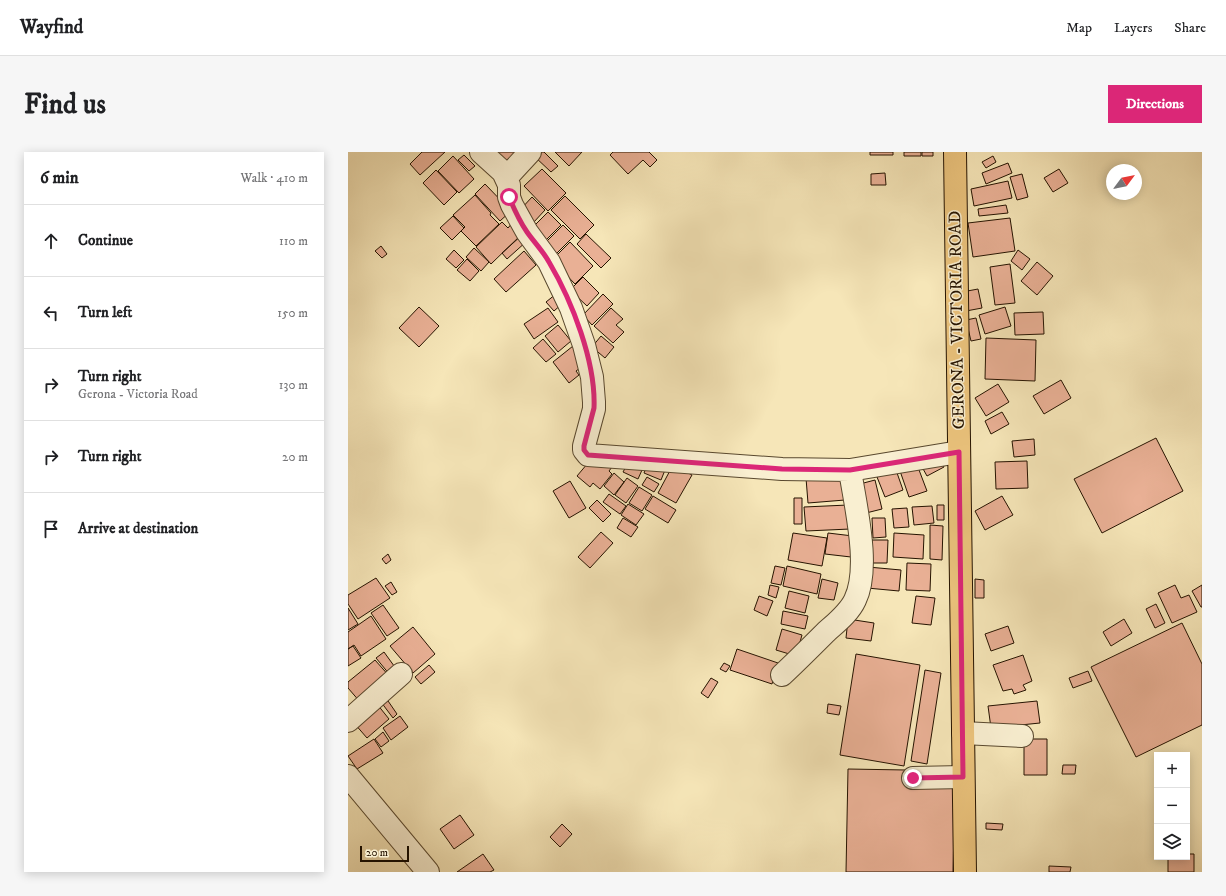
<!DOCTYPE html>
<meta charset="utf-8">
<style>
body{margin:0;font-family:"IM FELL DW Pica",serif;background:#f6f6f6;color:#202124}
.controls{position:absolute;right:12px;bottom:12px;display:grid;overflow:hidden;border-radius:0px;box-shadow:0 2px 10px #0003}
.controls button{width:36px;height:36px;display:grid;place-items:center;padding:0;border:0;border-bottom:1px solid #e0e0e0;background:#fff;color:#202124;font:20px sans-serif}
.compass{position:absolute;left:758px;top:12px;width:36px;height:36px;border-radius:50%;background:#fff;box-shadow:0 2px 10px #0003;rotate:58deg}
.scale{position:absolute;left:12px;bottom:10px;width:49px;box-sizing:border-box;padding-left:4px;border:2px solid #251300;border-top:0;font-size:11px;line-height:14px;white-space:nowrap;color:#251300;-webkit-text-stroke:3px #f9efd1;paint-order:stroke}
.stop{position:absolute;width:12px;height:12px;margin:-9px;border:3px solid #db2777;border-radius:50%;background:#fff}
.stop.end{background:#db2777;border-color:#fff;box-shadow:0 1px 4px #0008}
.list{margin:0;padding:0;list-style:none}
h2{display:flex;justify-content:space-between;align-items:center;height:52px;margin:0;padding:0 16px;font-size:17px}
h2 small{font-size:13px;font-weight:400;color:#757577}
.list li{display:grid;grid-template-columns:26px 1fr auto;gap:12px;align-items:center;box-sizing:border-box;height:72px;padding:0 16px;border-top:1px solid #e0e0e0}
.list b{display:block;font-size:15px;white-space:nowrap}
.list p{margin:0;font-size:13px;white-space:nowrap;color:#757577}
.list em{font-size:13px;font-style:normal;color:#757577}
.icon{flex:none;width:22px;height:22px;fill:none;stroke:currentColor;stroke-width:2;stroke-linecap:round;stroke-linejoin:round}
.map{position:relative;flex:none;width:854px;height:720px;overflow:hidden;border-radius:0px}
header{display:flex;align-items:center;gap:24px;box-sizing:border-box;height:56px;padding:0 20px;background:#fff;border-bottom:1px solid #e0e0e0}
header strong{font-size:19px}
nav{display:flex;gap:22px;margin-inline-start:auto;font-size:14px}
.intro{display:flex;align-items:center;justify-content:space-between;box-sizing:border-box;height:96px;padding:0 24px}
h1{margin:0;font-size:28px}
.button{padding:10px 18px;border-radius:0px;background:#db2777;color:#fff;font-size:14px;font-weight:700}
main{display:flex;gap:24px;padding:0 24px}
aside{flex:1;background:#fff;border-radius:0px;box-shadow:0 2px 10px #0003}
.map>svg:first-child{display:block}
</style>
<header>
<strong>Wayfind</strong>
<nav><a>Map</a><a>Layers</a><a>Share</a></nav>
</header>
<div class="intro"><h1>Find us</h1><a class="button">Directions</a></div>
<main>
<aside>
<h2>6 min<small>Walk · 410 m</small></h2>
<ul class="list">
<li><svg class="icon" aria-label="ahead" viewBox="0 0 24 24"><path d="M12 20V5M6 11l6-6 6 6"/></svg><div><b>Continue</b></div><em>110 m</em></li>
<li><svg class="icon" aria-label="left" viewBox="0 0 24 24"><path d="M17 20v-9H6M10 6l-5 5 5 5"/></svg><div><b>Turn left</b></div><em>150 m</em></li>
<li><svg class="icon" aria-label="right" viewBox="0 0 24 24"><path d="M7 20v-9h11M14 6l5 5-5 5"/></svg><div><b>Turn right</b><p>Gerona - Victoria Road</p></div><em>130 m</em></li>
<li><svg class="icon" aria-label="right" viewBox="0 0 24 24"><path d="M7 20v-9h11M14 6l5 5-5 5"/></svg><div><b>Turn right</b></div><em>20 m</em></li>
<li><svg class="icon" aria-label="arrive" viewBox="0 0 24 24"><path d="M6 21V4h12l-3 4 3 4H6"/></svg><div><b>Arrive at destination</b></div></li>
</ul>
</aside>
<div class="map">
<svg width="854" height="720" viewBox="0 0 854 720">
<rect width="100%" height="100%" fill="#f6e6b8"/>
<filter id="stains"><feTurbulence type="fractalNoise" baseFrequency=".005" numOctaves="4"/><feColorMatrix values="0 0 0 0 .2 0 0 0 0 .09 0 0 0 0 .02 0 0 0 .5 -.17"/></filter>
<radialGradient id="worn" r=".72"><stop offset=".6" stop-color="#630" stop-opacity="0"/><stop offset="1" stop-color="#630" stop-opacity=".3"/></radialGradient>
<path fill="#e9b095" stroke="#251300" d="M74 0H97L72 23 62 12Z
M147 0H173L161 13Z
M190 0H196L210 14 203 20 186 4Z
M207 0H234L221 14Z
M265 0H301L309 8 302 15 295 8 280 22 262 3Z
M522 0H545V3H522Z
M556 0H573V4H556Z
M574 0H585V4H574Z
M116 3 127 14 121 19 110 8Z
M105 4 126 27 111 41 90 19Z
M645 4 648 10 638 16 634 10Z
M660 11 664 21 638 32 634 21Z
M194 17 218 41 200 59 176 34Z
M711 17 720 31 705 40 696 26Z
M88 18 109 40 96 53 75 31Z
M537 21 538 33H523V22Z
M674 22 680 45 669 48 662 25Z
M660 29 664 46 626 54 623 37Z
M137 32 163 59 152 69 127 42Z
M127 43 143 61 142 63 151 72 128 94 113 79 117 75 105 63Z
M217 44 246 73 232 87 203 58Z
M184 45 197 58 185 71 172 58Z
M658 53 660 61 631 64 630 57Z
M200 60 213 73 195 91 182 78Z
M105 64 116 76 104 88 92 76Z
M662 66 667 99 625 105 620 71Z
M154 70 160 76 165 70 175 81 143 112 128 95Z
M215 73 226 84 205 105 194 94Z
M238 82 263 106 253 116 229 92Z
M174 83 179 89 159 107 154 101Z
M222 90 245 114 227 132 204 108Z
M33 94 39 102 34 106 27 99Z
M126 96 141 110 133 119 118 105Z
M106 98 116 108 108 116 98 107Z
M670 98 682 107 674 118 663 109Z
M176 99 188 113 158 140 146 127Z
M119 107 131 119 122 129 109 118Z
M689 110 705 124 689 143 673 129Z
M662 112 667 151 647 153 642 115Z
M235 125 251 141 239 154 222 138Z
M630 137 634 156 618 159 614 140Z
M208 142 215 151 206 159 198 150Z
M255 142 265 152 244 173 235 163Z
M71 155 91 174 71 195 51 176Z
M657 155 663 174 637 182 631 163Z
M200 156 210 170 186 187 176 172Z
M263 156 275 167 268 173 276 180 265 191 246 174Z
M695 160 696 182 667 183 666 161Z
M628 166 633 187 623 189 618 168Z
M210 173 223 189 210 200 197 184Z
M253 184 266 195 257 206 244 195Z
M638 186 688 188 687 229 637 227Z
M195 187 208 202 198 210 185 196Z
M225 194 239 211 228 219 231 223 221 231 205 210Z
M713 228 723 246 696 262 685 244Z
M650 232 661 250 638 264 627 246Z
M654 260 661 272 643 282 637 269Z
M808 286 835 339 754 381 726 327Z
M686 287 687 303 666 305 664 289Z
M245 305 264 315 261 319 264 322 252 337 245 331 242 335 229 324Z
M592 307 596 315 579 324 574 315Z
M679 309 680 336 648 337 647 310Z
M568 310 579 339 561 345 551 316Z
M280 311 294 318 290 327 275 320Z
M300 311 317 318 313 328 296 321Z
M325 313 344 323 328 351 310 341Z
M548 318 555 338 537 345 529 325Z
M266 321 276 330 266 343 256 334Z
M495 323 497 348 460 351 458 326Z
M299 325 311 332 306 340 294 333Z
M279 326 290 334 278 351 267 343Z
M527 328 534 357 514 362 508 333Z
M222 329 238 356 221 366 205 339Z
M291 335 304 343 294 359 281 351Z
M261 342 278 354 272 362 255 350Z
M305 344 328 358 320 371 297 357Z
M654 344 665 363 637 378 627 359Z
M446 346H454V372H446Z
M249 348 263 362 255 370 241 356Z
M280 352 296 362 288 373 273 363Z
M500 353 502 377 458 379 456 355Z
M589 353H596V368H589Z
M584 354 586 371 566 373 564 355Z
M559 356 561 375 546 376 544 357Z
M275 366 290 375 283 385 269 376Z
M524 366H537L538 385 525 386Z
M582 373 595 374 594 408 582 407Z
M253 380 265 391 242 416 230 405Z
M445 381 479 386 474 414 440 408Z
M480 381 505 384 503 405 477 402Z
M546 381 576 383 575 407 545 405Z
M524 388H540L539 411H524Z
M40 402 43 408 38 412 34 407Z
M559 411 583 412 582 439 558 438Z
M427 414 437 416 433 433 423 431Z
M439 414 473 422 469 442 435 434Z
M520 415 553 418 551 439 519 436Z
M28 426 42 446 10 467 0 452V443Z
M474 427 490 431 486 448 470 446Z
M627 427 636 428V446H627Z
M43 430 49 440 44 443 37 434Z
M422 433 431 435 428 446 420 443Z
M827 433 833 446 841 443 849 460 824 471 810 441Z
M854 433V455H853L844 439Z
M441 439 461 444 457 461 437 456Z
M411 444 425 449 419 464 406 458Z
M568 444 587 446 583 473 564 471Z
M808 452 817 471 807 476 798 457Z
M35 453 51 476 39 484 23 461Z
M0 456 10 472 0 478Z
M435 459 460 464 457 477 433 472Z
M23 464 38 487 13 504 6 493 0 497V480Z
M500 467 526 471 523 489 498 486Z
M776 467 784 481 763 494 755 480Z
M834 471 854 512V573L788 605 743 515Z
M660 474 666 491 643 499 637 482Z
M65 475 87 502 65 521 42 494Z
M434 477 454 483 448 504 428 498Z
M5 494 13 506 0 514V497Z
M389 497 430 511 424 532 382 518Z
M36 500 49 518 42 523 28 506Z
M508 502 572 513 556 614 492 603Z
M675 503 684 529 675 533 678 538 666 542 664 537 655 539 645 513Z
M27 508 43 526 13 551 0 536V530Z
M376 511 382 514 378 520 372 517Z
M81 513 87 520 73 532 67 525Z
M577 518 593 521 579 612 563 609Z
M740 519 744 529 725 536 721 526Z
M363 526 370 530 360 546 353 541Z
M38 546 49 562 45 566 33 550Z
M689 549 692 571 643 576 640 554Z
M29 552 41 567 19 586 6 571Z
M480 552 493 554 491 563 479 561Z
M52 564 60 575 43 588 35 576Z
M35 580 41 589 33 595 27 587Z
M26 587 35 601 9 617 0 604Z
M676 587H699V623H676Z
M715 613H728L727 622H714Z
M500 617 558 618 557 633 607 635 605 720H498Z
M112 663 126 683 106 697 92 677Z
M638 671 655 672 654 678 638 677Z
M214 672 224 682 212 695 202 685Z
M135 702 146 718 142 720H109Z
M839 702H846V720H820V705H839Z
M701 714 723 715 722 720H701Z"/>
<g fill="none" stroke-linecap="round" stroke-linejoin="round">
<defs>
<path id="minor" d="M133 0 155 20 161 33V45L164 53 179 80 201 110 223 156 236 193 244 225 246 250V257L236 294V298L240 303 434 317 502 318 611 300
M158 26 182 0
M434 523C449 509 464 494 478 480 488 471 501 461 507 448 523 415 507 353 502 318
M0 569 53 522
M615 581 674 584
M0 624 80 720
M565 626 615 625"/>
<path id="major" d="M607 0 617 720"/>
</defs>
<use href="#minor" stroke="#59482e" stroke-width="24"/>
<use href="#major" stroke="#251300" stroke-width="24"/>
<use href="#minor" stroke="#f9efd1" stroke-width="22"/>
<use href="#major" stroke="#ebc37c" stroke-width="22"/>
</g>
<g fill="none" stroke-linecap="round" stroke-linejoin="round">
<path stroke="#db2777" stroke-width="5" d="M161 45C166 57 172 70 179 80 186 90 195 99 201 110 224 149 248 210 246 256L236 294V298L240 303 434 317 502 318 611 300 615 625 565 626"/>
</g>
<g text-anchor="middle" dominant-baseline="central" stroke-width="3" stroke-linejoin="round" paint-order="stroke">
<g font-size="17" fill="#251300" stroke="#f9efd1">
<text transform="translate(609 168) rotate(-91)">GERONA - VICTORIA ROAD</text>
</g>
</g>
<rect width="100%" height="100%" filter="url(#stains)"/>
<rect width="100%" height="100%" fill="url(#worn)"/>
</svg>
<div class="controls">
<button>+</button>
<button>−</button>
<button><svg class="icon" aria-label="layers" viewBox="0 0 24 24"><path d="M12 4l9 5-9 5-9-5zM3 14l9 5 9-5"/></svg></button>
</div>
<svg class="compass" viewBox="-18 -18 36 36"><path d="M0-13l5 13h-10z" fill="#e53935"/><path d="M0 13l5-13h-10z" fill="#757577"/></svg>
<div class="scale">20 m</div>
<div class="stop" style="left:161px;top:45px"></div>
<div class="stop end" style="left:565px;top:626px"></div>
</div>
</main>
